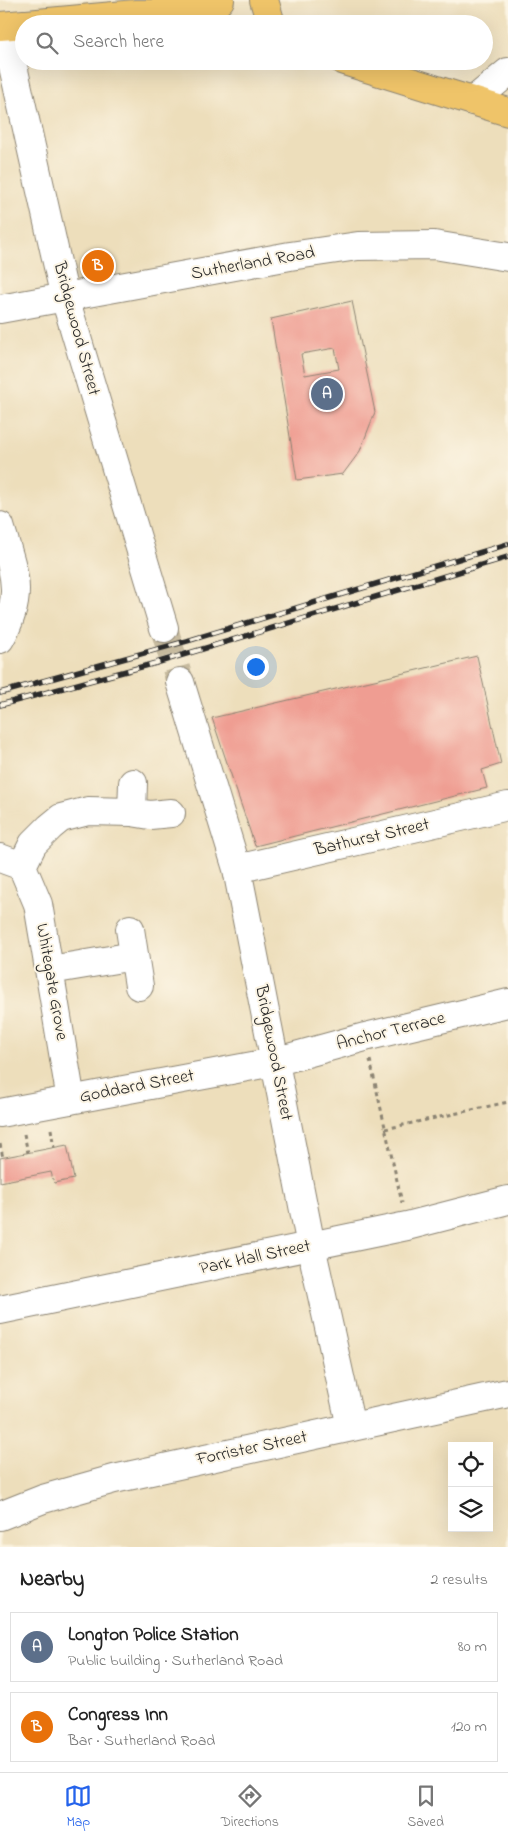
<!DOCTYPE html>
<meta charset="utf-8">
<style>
body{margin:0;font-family:"Indie Flower",sans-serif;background:#f2f2f2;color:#222}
.controls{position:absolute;right:15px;bottom:15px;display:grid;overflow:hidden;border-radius:0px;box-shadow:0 5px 20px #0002}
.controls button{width:45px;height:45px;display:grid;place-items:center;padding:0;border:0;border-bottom:1px solid #e0e0e0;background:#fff;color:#222;font:25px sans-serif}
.you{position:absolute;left:255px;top:666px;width:18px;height:18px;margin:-12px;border:4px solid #fff;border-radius:50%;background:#1a73e8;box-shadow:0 0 0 8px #1a73e833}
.badge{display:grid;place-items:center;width:32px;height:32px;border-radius:50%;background:#2563eb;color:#fff;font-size:16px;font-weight:700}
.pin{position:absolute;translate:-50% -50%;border:2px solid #fff;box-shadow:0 1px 5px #0006}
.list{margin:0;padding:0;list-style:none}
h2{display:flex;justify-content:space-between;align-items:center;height:65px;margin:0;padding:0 20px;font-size:21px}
h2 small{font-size:16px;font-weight:400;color:#767676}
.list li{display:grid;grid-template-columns:32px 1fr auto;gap:15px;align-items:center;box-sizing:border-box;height:70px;margin:0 10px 10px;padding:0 10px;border:1px solid #e0e0e0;border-radius:0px}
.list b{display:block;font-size:19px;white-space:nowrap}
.list p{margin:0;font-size:16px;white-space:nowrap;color:#767676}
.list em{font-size:16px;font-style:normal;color:#767676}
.icon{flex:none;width:28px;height:28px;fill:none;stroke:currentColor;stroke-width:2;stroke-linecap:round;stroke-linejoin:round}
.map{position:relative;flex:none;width:508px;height:1547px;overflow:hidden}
.search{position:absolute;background:#fff;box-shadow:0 5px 20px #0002;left:15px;right:15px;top:15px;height:55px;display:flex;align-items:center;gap:12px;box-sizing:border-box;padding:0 18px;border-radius:28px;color:#767676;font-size:19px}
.sheet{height:225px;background:#fff}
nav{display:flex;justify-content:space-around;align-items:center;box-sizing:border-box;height:70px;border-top:1px solid #e0e0e0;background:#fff;font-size:14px;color:#767676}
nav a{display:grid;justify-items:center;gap:2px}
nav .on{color:#2563eb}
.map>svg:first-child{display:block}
</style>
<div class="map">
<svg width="508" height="1547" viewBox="0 0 508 1547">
<rect width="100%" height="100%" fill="#fcf5e5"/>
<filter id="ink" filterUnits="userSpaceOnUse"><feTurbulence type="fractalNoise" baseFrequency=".02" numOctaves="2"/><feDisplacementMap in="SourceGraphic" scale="10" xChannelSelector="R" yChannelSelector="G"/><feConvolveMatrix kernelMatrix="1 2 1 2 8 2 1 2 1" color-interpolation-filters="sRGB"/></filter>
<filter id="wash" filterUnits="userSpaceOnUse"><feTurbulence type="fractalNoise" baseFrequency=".0096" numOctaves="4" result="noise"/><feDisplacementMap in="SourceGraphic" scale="20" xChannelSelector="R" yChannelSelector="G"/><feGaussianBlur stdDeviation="1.12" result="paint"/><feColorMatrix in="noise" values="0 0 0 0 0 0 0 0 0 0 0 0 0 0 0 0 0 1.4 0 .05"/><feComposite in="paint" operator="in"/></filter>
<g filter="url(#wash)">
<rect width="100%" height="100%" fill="#eddebb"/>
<g id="blocks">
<path fill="#ef9d92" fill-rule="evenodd" d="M352 301 375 412 360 451 343 474 297 480 271 319ZM335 348 339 369 305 375 301 354Z
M477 656 501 764 482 770 487 788 255 846 212 718Z
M67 1145 74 1179 54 1183 51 1172 0 1182V1158Z"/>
</g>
</g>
<g filter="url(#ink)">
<use href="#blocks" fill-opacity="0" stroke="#8c8473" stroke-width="1"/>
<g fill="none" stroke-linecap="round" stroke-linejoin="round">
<path stroke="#c6ba9e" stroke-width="28" stroke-dasharray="28 14" stroke-linecap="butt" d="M164 628 180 682"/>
<defs>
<path id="minor" d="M4 26 65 298 164 628
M473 101 508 72
M0 309 290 256 358 246 434 245 508 257
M0 526C13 571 26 594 0 639
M180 682 237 869 311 1246 351 1427
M132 812 133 783
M0 858 22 866
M22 866 38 904 71 1100
M22 866 33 844 50 827 61 818 88 811 132 812 150 815 171 813
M237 869 508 806
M130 929 139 986
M50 970 134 956
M0 1113 274 1062 365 1037 508 1003
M0 1310 407 1226 508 1200
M0 1516 43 1499 114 1479 508 1393"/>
<path id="major" d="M264 0 271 24
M189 14 220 0
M27 24 136 14H189L220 24
M0 26 24 24
M344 61 508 112"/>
</defs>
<use href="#minor" stroke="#8c8473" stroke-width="30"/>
<use href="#major" stroke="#8c8473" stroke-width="30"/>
<path stroke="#8c8473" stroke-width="3" stroke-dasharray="4 4" stroke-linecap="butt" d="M370 1060 402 1203
M51 1129 54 1148
M385 1129 508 1102
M24 1134 28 1153
M0 1144 3 1158"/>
<use href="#minor" stroke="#fff" stroke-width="28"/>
<use href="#major" stroke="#efc469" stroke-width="28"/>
<defs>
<path id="rail" d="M0 693 187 641 508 544
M0 705 156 663 508 557"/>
</defs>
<use href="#rail" stroke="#2b2b2b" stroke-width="5.5"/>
<use href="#rail" stroke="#fcf5e5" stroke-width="4" stroke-dasharray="11" stroke-linecap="butt"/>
</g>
</g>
<g text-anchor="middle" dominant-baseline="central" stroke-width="4" stroke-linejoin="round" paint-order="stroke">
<g font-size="18" fill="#2b2b2b" stroke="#fcf5e5">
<text transform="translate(253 264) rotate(-10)">Sutherland Road</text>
<text transform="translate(76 329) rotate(75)">Bridgewood Street</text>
<text transform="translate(372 838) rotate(-13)">Bathurst Street</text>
<text transform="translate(51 982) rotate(80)">Whitegate Grove</text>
<text transform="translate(391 1032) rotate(-14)">Anchor Terrace</text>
<text transform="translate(273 1053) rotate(79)">Bridgewood Street</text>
<text transform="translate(137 1087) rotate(-11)">Goddard Street</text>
<text transform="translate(255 1258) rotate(-12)">Park Hall Street</text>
<text transform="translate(252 1449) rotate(-12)">Forrister Street</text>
</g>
</g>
</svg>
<div class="controls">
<button><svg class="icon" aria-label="locate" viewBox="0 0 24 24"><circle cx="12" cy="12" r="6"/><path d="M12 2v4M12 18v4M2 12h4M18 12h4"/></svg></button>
<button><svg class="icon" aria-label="layers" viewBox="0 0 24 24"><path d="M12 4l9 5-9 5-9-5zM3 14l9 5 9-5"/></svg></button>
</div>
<div class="you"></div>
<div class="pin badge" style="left:327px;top:394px;background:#5c6f8a">A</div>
<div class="pin badge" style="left:98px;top:266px;background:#e8710a">B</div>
<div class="search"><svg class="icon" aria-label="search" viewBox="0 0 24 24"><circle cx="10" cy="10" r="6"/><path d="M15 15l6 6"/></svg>Search here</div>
</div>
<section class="sheet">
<h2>Nearby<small>2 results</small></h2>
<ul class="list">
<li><span class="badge" style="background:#5c6f8a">A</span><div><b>Longton Police Station</b><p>Public building · Sutherland Road</p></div><em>80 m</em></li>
<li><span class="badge" style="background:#e8710a">B</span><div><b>Congress Inn</b><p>Bar · Sutherland Road</p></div><em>120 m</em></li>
</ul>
</section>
<nav>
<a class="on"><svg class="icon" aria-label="map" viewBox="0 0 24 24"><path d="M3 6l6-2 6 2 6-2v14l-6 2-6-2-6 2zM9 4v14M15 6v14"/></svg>Map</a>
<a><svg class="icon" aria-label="directions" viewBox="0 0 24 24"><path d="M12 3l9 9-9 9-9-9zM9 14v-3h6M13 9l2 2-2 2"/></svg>Directions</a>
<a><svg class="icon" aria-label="saved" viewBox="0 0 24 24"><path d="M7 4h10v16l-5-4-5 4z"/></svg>Saved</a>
</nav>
